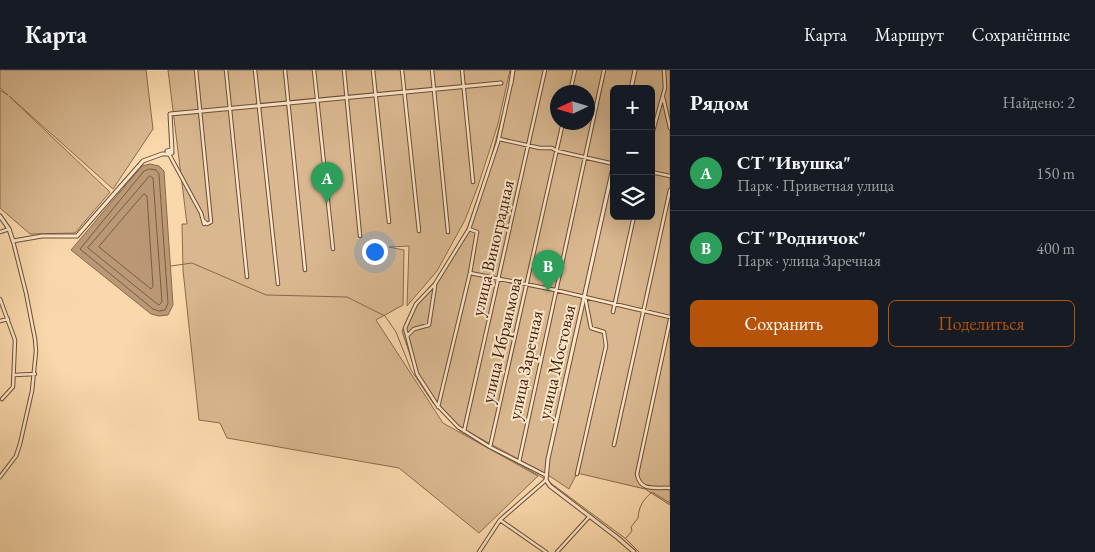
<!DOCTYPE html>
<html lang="ru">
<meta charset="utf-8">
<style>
body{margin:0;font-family:"EB Garamond",serif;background:#242831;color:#f1f3f6}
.controls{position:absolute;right:15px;top:15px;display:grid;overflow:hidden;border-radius:8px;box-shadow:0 5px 20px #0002}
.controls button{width:45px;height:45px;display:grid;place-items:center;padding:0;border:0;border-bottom:1px solid #363941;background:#171b24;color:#f1f3f6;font:25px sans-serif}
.compass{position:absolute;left:550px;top:15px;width:45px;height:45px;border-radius:50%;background:#171b24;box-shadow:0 5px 20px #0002;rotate:266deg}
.you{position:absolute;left:374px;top:181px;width:18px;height:18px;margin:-12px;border:4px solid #fff;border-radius:50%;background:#1a73e8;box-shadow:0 0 0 8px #1a73e833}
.badge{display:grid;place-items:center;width:32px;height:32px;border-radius:50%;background:#b45309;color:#fff;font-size:16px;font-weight:700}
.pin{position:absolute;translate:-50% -41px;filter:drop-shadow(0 1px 2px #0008)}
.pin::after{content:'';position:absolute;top:26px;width:18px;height:15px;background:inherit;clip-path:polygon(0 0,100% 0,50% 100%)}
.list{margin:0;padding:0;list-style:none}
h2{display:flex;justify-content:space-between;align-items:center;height:65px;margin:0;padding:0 20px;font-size:21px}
h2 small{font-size:16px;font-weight:400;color:#9ea1a6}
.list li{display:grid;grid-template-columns:32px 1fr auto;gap:15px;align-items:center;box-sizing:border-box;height:75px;padding:0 20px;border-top:1px solid #363941}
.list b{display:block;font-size:19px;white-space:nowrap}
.list p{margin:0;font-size:16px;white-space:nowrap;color:#9ea1a6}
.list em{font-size:16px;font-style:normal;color:#9ea1a6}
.actions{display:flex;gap:10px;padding:15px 20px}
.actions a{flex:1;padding:11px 0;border:1px solid #b45309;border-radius:8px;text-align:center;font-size:18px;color:#b45309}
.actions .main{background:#b45309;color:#fff}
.icon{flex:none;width:28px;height:28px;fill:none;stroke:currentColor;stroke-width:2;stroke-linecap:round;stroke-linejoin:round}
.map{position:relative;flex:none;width:670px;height:482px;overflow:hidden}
header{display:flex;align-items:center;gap:30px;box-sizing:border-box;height:70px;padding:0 25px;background:#171b24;border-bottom:1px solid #363941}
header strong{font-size:24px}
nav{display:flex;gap:28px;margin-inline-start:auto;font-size:18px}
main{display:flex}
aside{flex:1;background:#171b24}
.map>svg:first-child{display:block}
</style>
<header>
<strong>Карта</strong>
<nav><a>Карта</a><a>Маршрут</a><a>Сохранённые</a></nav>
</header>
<main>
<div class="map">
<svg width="670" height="482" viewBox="0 0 670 482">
<rect width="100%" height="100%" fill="#f9d8ab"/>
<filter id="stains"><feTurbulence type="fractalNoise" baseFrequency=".004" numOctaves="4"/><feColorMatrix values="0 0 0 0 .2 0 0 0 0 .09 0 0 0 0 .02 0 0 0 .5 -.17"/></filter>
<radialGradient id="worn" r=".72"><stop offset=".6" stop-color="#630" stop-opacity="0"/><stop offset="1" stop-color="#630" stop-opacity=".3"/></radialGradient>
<path fill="#d9b890" stroke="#8c6a4e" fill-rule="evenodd" d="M0 0H146L153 59 113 119 9 26 110 122 75 163 30 164 0 138V20L8 25 0 18Z
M168 0H510L498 54 478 116 465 150 437 201 407 236 409 176 389 177 404 180 403 235 376 250 443 353 538 406 479 463 399 398 227 368 220 353 199 350 183 200 182 154H187Z
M514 0H670V435L645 419 577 403 569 419 548 405 461 358 435 332 417 306 402 261 416 232 436 210 467 159 490 92ZM614 19H651V146H614ZM558 22H588V52H558Z"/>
<path fill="#ba9875" stroke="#89674b" d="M150 94 159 96 164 101 173 235 168 245 159 246 151 244 71 180 142 96Z"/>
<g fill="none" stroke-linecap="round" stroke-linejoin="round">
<path stroke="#7c5a40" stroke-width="1" d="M150 99 156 100 159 104 168 233 165 240 159 241 153 239 80 179 144 101Z
M150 106 153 108 162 232 159 235 156 233 88 178Z
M144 124 147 126 153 216 151 219 99 177Z"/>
<path stroke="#89674b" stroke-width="1" d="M171 196 192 193 266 225 347 227 385 246 396 262 411 300 433 333 460 361 486 376
M494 380 545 409
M548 411 626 469 639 482
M626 468 632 461 631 457 638 448C639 436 643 430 652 422L670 433"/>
<defs>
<path id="minor" d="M196 0 211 152 207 154 203 150
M226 0 247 207
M255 0 278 214
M285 0 305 200
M314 0 333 179
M344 0 360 166
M373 0 389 152
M402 0 419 161
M432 0 448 162
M462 0 473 112
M511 13 498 72 469 159 435 214 416 234 405 258 417 304 437 335 458 357 490 377 547 406
M570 22 575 0
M663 27 670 58
M651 68 665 18 664 0
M499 69 540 78H552L557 81 614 94
M169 84 201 143 204 154
M651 102 670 106
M0 162 9 159
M470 203 555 220 670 247
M0 229 15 270 13 317 2 329
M613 242 634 146
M670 250 637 404C640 422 655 417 670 418
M0 251 8 249
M407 266 414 259 429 255 435 216
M14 305 35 304
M438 337 470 203 477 162 469 159
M464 361 545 0
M614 375 670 120
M490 377 563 52
M519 392 604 0
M577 404 606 276 604 262 591 258 585 227
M0 407 16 386 20 374 32 321 36 281 35 269 26 223 13 171
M500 450 546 482
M479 482 500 450 546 410
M557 482 589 447"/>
<path id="tertiary" d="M511 13 513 0
M631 19 635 0
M170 80 172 83 169 84 167 81Z
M172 81 170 44 501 13
M614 93 548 389 546 410 550 416 618 468 634 482
M0 146 9 159 13 171 42 166H77L143 91 162 84H169"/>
</defs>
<use href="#minor" stroke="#6e4c34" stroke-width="4.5"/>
<use href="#tertiary" stroke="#6e4c34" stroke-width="5"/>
<use href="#minor" stroke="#fbe6c8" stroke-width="2.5"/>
<use href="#tertiary" stroke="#fbe6c8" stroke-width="3"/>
</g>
<g text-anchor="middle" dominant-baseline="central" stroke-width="4" stroke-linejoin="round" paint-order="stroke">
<g font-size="18" fill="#3f1d0c" stroke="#fbe6c8">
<text transform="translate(492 178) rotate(-77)">улица Виноградная</text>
<text transform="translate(501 270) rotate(-77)">улица Ибраимова</text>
<text transform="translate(556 292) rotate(-77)">улица Мостовая</text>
<text transform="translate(525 295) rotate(-78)">улица Заречная</text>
</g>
</g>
<rect width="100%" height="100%" filter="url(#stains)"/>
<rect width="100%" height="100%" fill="url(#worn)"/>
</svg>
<div class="controls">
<button>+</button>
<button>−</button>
<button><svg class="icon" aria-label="layers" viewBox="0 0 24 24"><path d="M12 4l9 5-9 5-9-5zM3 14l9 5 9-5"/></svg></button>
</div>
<svg class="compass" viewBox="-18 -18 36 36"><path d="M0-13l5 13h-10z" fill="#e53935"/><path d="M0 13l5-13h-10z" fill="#9ea1a6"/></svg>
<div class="you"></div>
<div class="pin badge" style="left:327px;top:133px;background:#2e9e5b">A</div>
<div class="pin badge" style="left:548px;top:221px;background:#2e9e5b">B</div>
</div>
<aside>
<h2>Рядом<small>Найдено: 2</small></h2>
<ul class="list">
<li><span class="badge" style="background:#2e9e5b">A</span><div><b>СТ &quot;Ивушка&quot;</b><p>Парк · Приветная улица</p></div><em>150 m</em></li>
<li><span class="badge" style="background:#2e9e5b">B</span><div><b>СТ &quot;Родничок&quot;</b><p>Парк · улица Заречная</p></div><em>400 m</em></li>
</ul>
<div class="actions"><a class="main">Сохранить</a><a>Поделиться</a></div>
</aside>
</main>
